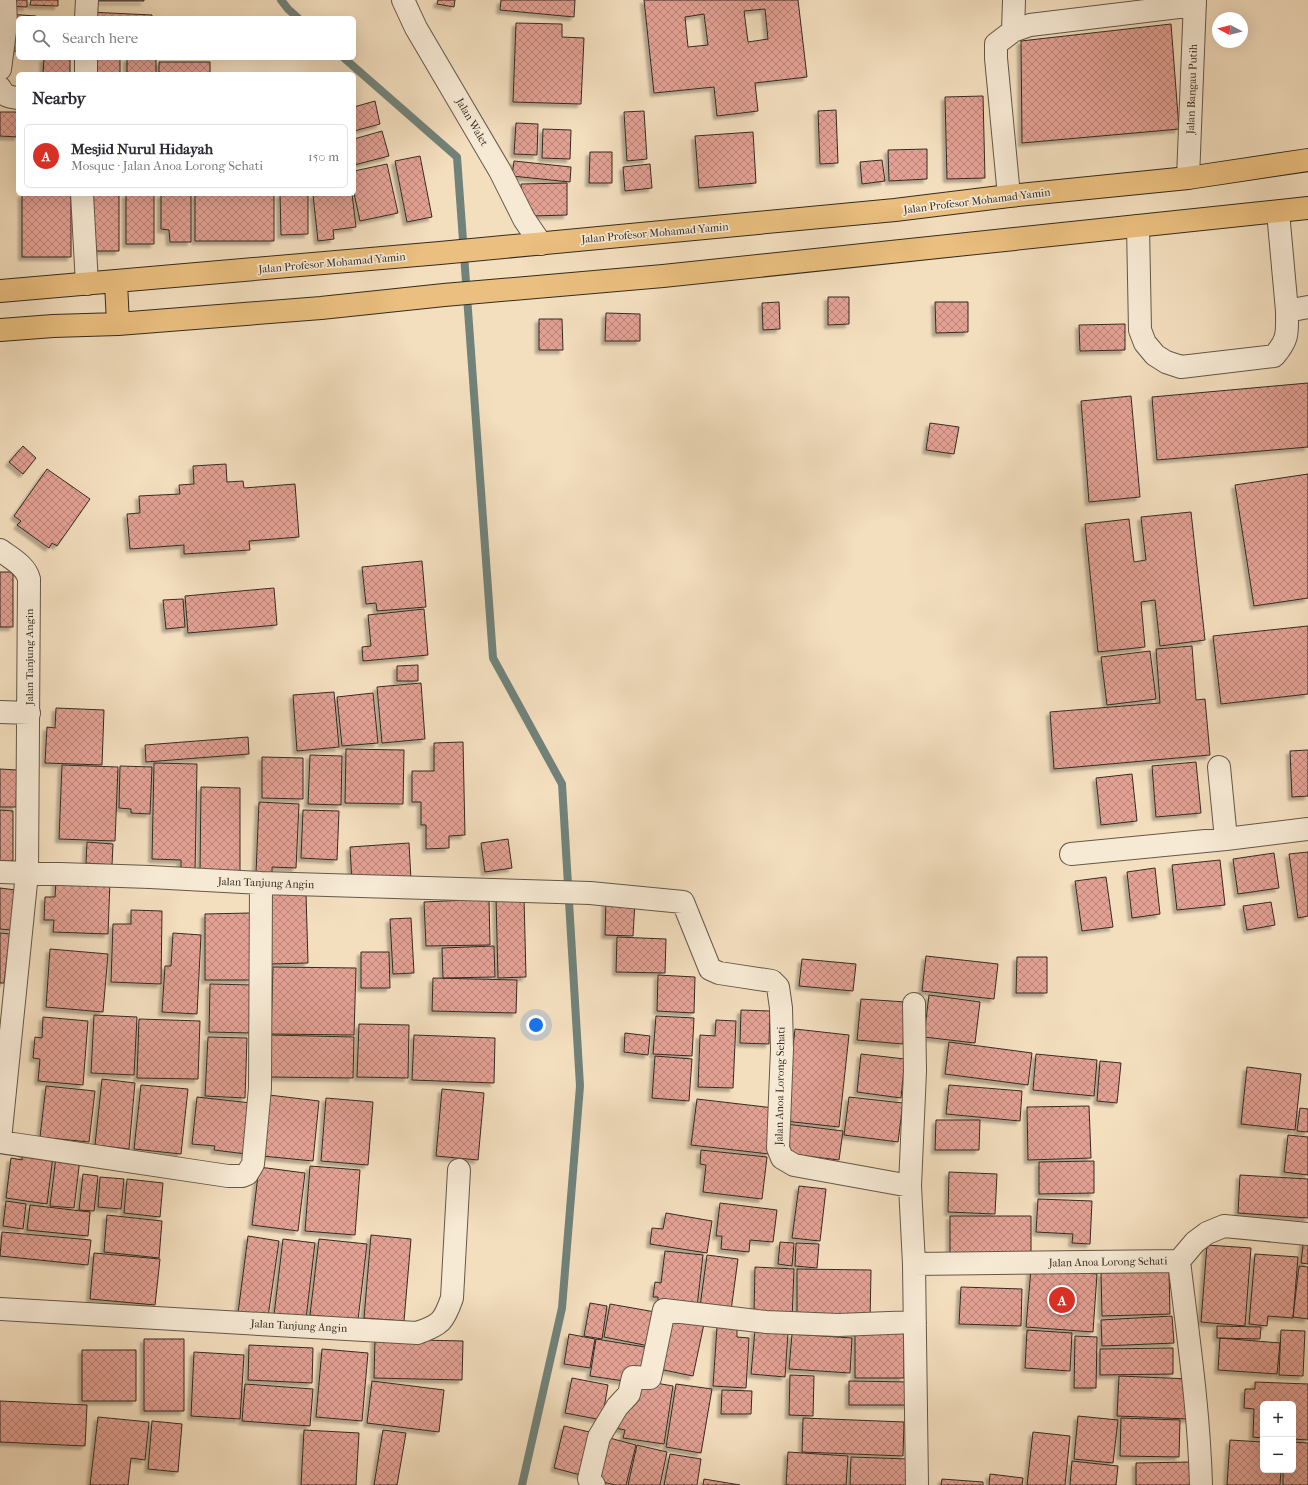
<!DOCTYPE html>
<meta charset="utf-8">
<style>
body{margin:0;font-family:"IM FELL French Canon",serif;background:#f7f7f7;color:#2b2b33}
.controls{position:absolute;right:12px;bottom:12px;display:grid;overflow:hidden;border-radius:6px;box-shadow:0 4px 16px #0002}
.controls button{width:36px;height:36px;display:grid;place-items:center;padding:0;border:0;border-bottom:1px solid #e1e1e2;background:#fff;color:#2b2b33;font:20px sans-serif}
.compass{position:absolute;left:1212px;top:12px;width:36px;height:36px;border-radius:50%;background:#fff;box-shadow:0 4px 16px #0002;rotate:277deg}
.you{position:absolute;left:536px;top:1025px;width:14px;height:14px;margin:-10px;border:3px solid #fff;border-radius:50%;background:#1a73e8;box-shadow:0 0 0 6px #1a73e833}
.badge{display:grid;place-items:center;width:26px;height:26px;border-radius:50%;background:#d93025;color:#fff;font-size:13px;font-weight:700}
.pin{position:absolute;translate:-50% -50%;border:2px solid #fff;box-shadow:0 1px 4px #0006}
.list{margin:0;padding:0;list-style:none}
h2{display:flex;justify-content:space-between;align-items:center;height:52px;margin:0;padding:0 16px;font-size:17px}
h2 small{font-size:13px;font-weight:400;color:#7c7c81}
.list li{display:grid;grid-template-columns:26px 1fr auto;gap:12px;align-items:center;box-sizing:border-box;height:64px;margin:0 8px 8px;padding:0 8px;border:1px solid #e1e1e2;border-radius:6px}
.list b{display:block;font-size:15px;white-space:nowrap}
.list p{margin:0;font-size:13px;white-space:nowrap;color:#7c7c81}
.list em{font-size:13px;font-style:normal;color:#7c7c81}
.icon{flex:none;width:22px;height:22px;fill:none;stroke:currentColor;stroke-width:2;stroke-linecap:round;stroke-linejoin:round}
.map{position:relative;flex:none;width:1308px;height:1485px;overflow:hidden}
.search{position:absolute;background:#fff;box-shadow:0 4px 16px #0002;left:16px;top:16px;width:340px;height:44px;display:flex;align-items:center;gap:10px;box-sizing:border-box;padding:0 14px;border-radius:6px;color:#7c7c81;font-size:15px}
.panel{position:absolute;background:#fff;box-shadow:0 4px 16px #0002;left:16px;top:72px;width:340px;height:124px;border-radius:6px}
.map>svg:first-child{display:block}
</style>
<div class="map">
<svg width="1308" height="1485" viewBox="0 0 1308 1485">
<defs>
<pattern id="building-cross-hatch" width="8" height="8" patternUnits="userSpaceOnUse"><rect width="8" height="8" fill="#e3a194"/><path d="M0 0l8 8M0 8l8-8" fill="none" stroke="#b98378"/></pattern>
<filter id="shadow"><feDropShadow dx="-3.5" dy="3.5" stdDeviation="1" flood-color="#0004"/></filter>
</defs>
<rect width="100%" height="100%" fill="#f3debe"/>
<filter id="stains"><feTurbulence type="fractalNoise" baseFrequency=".005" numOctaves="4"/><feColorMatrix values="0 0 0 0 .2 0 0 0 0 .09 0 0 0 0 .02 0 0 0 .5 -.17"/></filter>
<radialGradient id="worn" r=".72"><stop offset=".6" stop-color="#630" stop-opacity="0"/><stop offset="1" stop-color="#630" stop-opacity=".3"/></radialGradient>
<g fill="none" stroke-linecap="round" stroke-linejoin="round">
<path stroke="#71827a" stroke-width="8" d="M281 0 288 9 298 18
M344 58 457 157 493 658 562 784 580 1086 562 1308 522 1485"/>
</g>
<path fill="url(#building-cross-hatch)" stroke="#332b22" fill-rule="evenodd" filter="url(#shadow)" d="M7 0H27V7L6 6Z
M31 0H58V6L30 5Z
M96 0H144V1H96Z
M438 0H455L454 7 437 4Z
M501 0H575L574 17 500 10Z
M644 0H798L807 77 755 83 758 111 717 116 714 87 654 93ZM765 9 768 39 748 42 744 11ZM704 14 708 45 688 47 685 17Z
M89 12 152 15V18H89Z
M7 14 36 16V18H18V51H6Z
M516 23 562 24V37L584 38 581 104 513 102Z
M1171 24 1179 129 1022 143 1021 41Z
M44 58 70 59V74H43Z
M88 58H120V74H88Z
M127 58H156V74H127Z
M159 62H210V74H159Z
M983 96 985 178 947 179 945 97Z
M375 101 380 124 354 131V107Z
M836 110 838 163 820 164 818 111Z
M644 111 647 159 627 161 624 112Z
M0 112H18V137L0 136Z
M516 123 538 124 537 155 514 154Z
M543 129 571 130 570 159 542 158Z
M382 131 389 156 354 165V139Z
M753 132 756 183 699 188 695 136Z
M927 149V179L889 181 888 150Z
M590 152H612V183H589Z
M420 156 432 217 407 222 395 161Z
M882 160 885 181 862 184 860 162Z
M514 161 571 167 570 182 512 176Z
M387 164 398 213 360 221 354 193V171Z
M650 164 652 188 625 191 623 167Z
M567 183V215L532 216V209H522L521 184Z
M22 194H71V257H22Z
M85 194H119V251H85Z
M126 194H154V244H126Z
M161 194H191V242H170L169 230 161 229Z
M195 194H274V241H195Z
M280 194H308V234L281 235Z
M322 194H352L356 227 333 230 334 239 318 241 313 195Z
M828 297H849V324L828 325Z
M779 302 780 329 763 330 762 303Z
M935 302H968V332L936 333Z
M606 313 640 314V341H605Z
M539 319H562L563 350H539Z
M1125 324V350L1080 351 1079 325Z
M1308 383V447L1157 460 1152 397Z
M1131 396 1140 497 1089 502 1081 401Z
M930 423 959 427 954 454 926 450Z
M23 446 36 458 23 474 9 462Z
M226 464 227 482 243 481 244 488 295 484 299 537 249 541 250 550 184 554V545L130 549 127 514 140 513 139 496 180 494 179 485 194 484 193 466Z
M47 469 90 499 57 546 52 543 49 548 17 525 21 521 14 516Z
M1308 474V598L1254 606 1235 485Z
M1191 512 1205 640 1160 646 1155 600 1141 602 1145 647 1098 652 1085 524 1129 519 1134 562 1146 560 1141 517Z
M422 561 426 607 377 611 376 603 366 604 362 567Z
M0 572H13V627H0Z
M274 588 277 625 188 633 185 596Z
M183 599 185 627 166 629 163 600Z
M424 609 428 655 363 661 362 647 371 646 368 615Z
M1308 626V694L1221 704 1213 636Z
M1192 646 1196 700 1205 699 1210 755 1054 769 1050 712 1160 703 1156 649Z
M1150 651 1156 699 1107 705 1101 657Z
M418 665V681H397V666Z
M421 683 425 739 382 743 377 687Z
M334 692 339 747 297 751 293 695Z
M373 693 378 743 342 746 337 697Z
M56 708 104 710 102 765 45 763 47 727 55 728Z
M248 737 249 754 146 762 145 745Z
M463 742 465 835 449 836V848L426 849V825H421V802H412V771H434V743Z
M346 749 404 750 403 804 345 803Z
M1308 750V796L1292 797 1290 751Z
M310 755 342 756 341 805 308 804Z
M262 757 303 758V799L262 798Z
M1196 762 1201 813 1156 817 1152 766Z
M154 763 197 764 195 873H181V860L152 859Z
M62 765 118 767 115 841 59 839Z
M120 766 152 767 150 814 131 813V809L119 808Z
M0 769 17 770 16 807H0Z
M1132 774 1137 821 1101 825 1096 778Z
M201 787 240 788V873L200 872Z
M259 802 299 804 296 868 272 867V873H256Z
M0 810 13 811V861H0Z
M303 810 339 811 337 860 301 858Z
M508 839 512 868 485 872 481 843Z
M87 842 113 844 112 865 86 863Z
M409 843 411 880 352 883 350 847Z
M1308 852V916L1298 918 1289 854Z
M1274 853 1279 888 1238 894 1233 859Z
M1220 860 1225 905 1177 910 1172 865Z
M1155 868 1160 914 1132 918 1127 872Z
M1106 877 1113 927 1082 931 1075 881Z
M56 879 110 881 108 934 53 932 54 920H44L45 897H55Z
M0 888 16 890 12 930 0 929Z
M306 893 308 963 270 964 268 894Z
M524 897 526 977 498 978 496 898Z
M489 899 490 945 426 946 424 902Z
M606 900 635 901 633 936 605 935Z
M1271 902 1275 925 1247 930 1243 906Z
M131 910 162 911 161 984 111 982 113 924H131Z
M250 913 251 980H205V914Z
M411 918 414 973 393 974 390 919Z
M0 933 10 934 4 983H0Z
M173 933 201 935 197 1014 162 1012 165 966H171Z
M617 937 666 939 665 973 616 972Z
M494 946 495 977 443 978 442 948Z
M50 949 108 954 103 1012 46 1007Z
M361 952H389L390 988H361Z
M926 956 998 964 994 999 922 991Z
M1017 957H1047V993H1016Z
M802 959 856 964 853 991 799 986Z
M273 967 356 968 354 1035 271 1034Z
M658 975 695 977 694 1013 657 1011Z
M433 978 517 980 516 1013 432 1011Z
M210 984 252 985 251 1033 209 1032Z
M929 995 980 1002 975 1043 924 1037Z
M861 999 906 1002 903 1044 857 1040Z
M741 1010 770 1011 769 1044 740 1043Z
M94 1015 137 1017 134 1075 91 1073Z
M656 1016 694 1018 692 1056 653 1054Z
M43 1017 88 1021 83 1085 38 1081 40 1059 33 1058 35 1037 42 1038Z
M139 1019 200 1021 198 1079 137 1078Z
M716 1020 736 1021 733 1088 698 1087 700 1035 715 1036Z
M359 1024 409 1025 408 1078 357 1077Z
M795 1029 849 1035 839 1127 785 1121Z
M625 1033 650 1036 648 1055 624 1052Z
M269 1035 354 1037 353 1078 269 1077Z
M414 1035 495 1038 494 1083 412 1080Z
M208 1037 247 1038 245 1098 205 1096Z
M949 1042 1032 1053 1028 1085 945 1074Z
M861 1054 905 1059 901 1098 857 1092Z
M1036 1054 1097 1060 1094 1096 1033 1090Z
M655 1056 692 1059 689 1101 652 1098Z
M1100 1061 1121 1063 1117 1103 1097 1101Z
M1247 1067 1301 1074 1295 1130 1241 1124Z
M102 1079 135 1083 129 1149 95 1145Z
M141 1085 188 1089 181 1154 134 1149Z
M949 1085 1022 1091 1020 1121 946 1114Z
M46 1086 95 1091 89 1142 40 1137Z
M442 1089 484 1093 478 1160 436 1156Z
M269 1095 319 1101 313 1161 262 1156Z
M197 1097 251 1103 246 1154 214 1150 215 1146 192 1144Z
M849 1097 903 1103 898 1142 844 1135Z
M326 1098 373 1102 368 1165 321 1161Z
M697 1099 774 1108 769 1154 691 1145Z
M1089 1106 1091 1158 1028 1160 1027 1107Z
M1300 1108 1308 1109V1132L1297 1131Z
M936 1120H980L979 1150H935Z
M786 1124 843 1131 839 1160 783 1153Z
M1288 1135 1308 1137V1175L1284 1172Z
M701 1150 767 1157 762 1199 703 1192 706 1165 700 1164Z
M23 1152 53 1156 47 1204 6 1198 11 1158 22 1160Z
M56 1157 80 1159 74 1208 50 1206Z
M1094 1161V1193L1039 1194V1162Z
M310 1166 360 1170 355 1235 305 1231Z
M259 1167 305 1173 298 1231 252 1225Z
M949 1172 997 1174 995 1214 948 1212Z
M83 1174 98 1176 94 1211 79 1210Z
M1240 1175 1308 1179V1218L1238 1213Z
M100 1177 124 1179 121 1209 98 1207Z
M127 1179 163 1183 160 1217 124 1213Z
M799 1186 826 1189 820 1241 792 1238Z
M1038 1199 1092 1201 1090 1244 1072 1243 1073 1234 1036 1232Z
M6 1201 26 1204 23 1229 3 1226Z
M720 1203 777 1210 773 1242 750 1240 749 1252 721 1249 722 1236H716Z
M30 1205 90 1212 88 1236 27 1230Z
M666 1213 712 1221 707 1253 650 1244 652 1228 663 1229Z
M107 1215 162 1221 159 1258 104 1252Z
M950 1216H1031V1252L950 1253Z
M2 1232 91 1240 88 1265 0 1256Z
M371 1235 411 1239 404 1321 364 1318Z
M248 1236 279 1241 268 1317 238 1313Z
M1304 1237H1308V1264L1301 1263Z
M283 1239 315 1243 306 1319 274 1315Z
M319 1239 367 1244 358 1320 310 1315Z
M780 1242 794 1243 792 1266 778 1264Z
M796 1243 819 1244 817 1268 795 1266Z
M1207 1245 1251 1248 1245 1326 1201 1322Z
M665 1251 703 1255 697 1307 658 1302V1297H653L655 1282 661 1283Z
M94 1253 160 1259 155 1305 90 1299Z
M1255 1254 1298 1257 1293 1318 1268 1316 1267 1326 1249 1324Z
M707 1255 738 1259 730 1318 699 1314Z
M1299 1266 1308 1267V1319L1293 1317Z
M755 1267 794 1269 792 1320 754 1313Z
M797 1269 871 1270 870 1322 797 1321Z
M1031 1269 1097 1274 1093 1332 1026 1327Z
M1169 1271 1170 1314 1102 1316 1101 1273Z
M961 1287 1022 1289 1021 1326 959 1324Z
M590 1303 607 1306 602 1339 584 1336Z
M610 1304 661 1313 654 1347 604 1337Z
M665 1311 705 1319 693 1376 654 1368Z
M1172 1316 1174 1343 1102 1346 1101 1320Z
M1217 1326 1261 1327 1260 1339 1217 1338Z
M717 1327 737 1328V1337L749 1338 746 1388 713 1386Z
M855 1327H904V1378H855Z
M755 1330 788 1333 785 1377 751 1374Z
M1027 1330 1072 1333 1070 1371 1025 1368Z
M1281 1330 1305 1331 1303 1376 1279 1375Z
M569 1334 595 1339 590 1368 564 1364Z
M792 1334 852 1338 850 1373 789 1369Z
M1075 1336 1097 1337 1096 1388H1074Z
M1220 1338 1280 1343 1277 1374 1218 1370Z
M144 1339H184V1411H144Z
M375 1339 463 1341 462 1380 374 1378Z
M596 1339 651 1348 647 1375 631 1382 590 1376Z
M249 1345 313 1348 312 1383 248 1380Z
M1173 1348V1374L1100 1375V1349Z
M322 1349 368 1353 362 1421 316 1417Z
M82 1350H136V1401H82Z
M194 1352 244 1355 240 1419 191 1416Z
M790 1375 814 1376 813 1416 789 1415Z
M1119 1376 1190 1379 1189 1419 1117 1416Z
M572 1378 608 1385 602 1420 565 1413Z
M633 1379 673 1386 664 1444 623 1438 625 1430 615 1428Z
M372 1381 444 1390 439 1432 367 1423Z
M849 1381 911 1382 910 1405H849Z
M1255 1382 1308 1384V1440L1293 1439V1404H1263V1438L1253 1437 1254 1409 1244 1408 1245 1389H1255Z
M245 1384 313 1389 310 1426 242 1421Z
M676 1384 712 1389 701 1453 666 1447Z
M722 1390 752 1391 751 1414H721Z
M0 1401 87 1405 85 1446 0 1442Z
M1078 1416 1118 1420 1113 1463 1074 1459Z
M98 1417 149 1422 145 1460 131 1458 128 1485H90Z
M803 1418 904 1422 903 1456 802 1452Z
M1121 1418 1180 1420 1179 1457 1120 1456Z
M152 1421 182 1424 178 1472 148 1469Z
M564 1426 598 1434 588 1477 554 1468Z
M304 1430 359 1433 356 1485H301Z
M383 1430 406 1433 397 1485H374Z
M1033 1432 1070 1436 1065 1485H1027Z
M602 1436 636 1445 626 1485H615L591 1479Z
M1230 1440 1263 1442V1470H1281L1280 1485H1227Z
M1293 1442 1308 1443V1485H1283V1470H1293Z
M637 1445 667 1452 660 1485H628Z
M788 1452 848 1456 846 1485H786Z
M670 1454 701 1459 697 1485H664Z
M851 1457 909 1459 908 1485H850Z
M1072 1461 1118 1466 1116 1485H1070Z
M1191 1462V1485H1136V1463Z
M990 1474 1023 1478 1022 1485H989Z
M704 1479 740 1485H703Z
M942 1479 983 1482V1485H941Z"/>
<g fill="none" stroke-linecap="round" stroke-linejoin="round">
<defs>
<path id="minor" d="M403 0 416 28 500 171 524 219 541 244
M86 18 87 0
M1013 31 1014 0
M86 58V74
M0 69 6 24 5 0
M0 88C4 96 9 97 18 98
M1188 178 1195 0
M82 194 87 284
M1009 196 996 58V44L1013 31 1030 25 1195 5
M1278 212 1287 311 1308 307
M1138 226 1140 330 1145 343 1155 355 1166 362 1181 367 1274 356C1289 339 1287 333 1287 311
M0 550C11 558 26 566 29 579L27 873 0 1140
M0 712 29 713
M1219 767 1226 839
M1071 854 1226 839 1308 829
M0 872 150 877 261 883 590 893 683 902 710 969 719 973 772 981 778 987 781 1008 782 1049 778 1148 782 1158 794 1165 910 1186
M914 1004 915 1071 910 1186 914 1264 1179 1261C1188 1336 1199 1410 1201 1485
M0 1142 228 1176H242L247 1174 253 1164 260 1088 261 883
M1179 1261 1195 1242 1207 1233 1224 1226 1308 1234
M914 1264 917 1485
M0 1309 417 1333C441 1325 444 1321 452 1298L459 1170
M594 1485 589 1479 599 1437 617 1407 629 1394 633 1377 650 1378 664 1310 766 1322 838 1325 915 1322"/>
<path id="primary" d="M116 282 118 324
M0 291 440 253 895 210 1009 196 1188 178 1308 160
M0 330 53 326 118 324 321 308 444 295 663 276 1308 208"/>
</defs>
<use href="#minor" stroke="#635849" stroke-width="24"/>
<use href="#primary" stroke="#332b22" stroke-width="24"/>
<use href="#minor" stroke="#f7ead5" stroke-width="22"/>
<use href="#primary" stroke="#eabf7f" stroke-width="22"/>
</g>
<g text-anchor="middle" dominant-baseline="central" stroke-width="3.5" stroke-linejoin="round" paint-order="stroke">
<g font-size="11" fill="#332b22" stroke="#f7ead5">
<text transform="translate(1192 89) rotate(-88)">Jalan Bangau Putih</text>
<text transform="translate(472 122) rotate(60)">Jalan Walet</text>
<text transform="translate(977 201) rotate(-7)">Jalan Profesor Mohamad Yamin</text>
<text transform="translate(655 233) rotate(-5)">Jalan Profesor Mohamad Yamin</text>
<text transform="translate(332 263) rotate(-5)">Jalan Profesor Mohamad Yamin</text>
<text transform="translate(29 657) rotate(-90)">Jalan Tanjung Angin</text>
<text transform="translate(266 883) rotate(2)">Jalan Tanjung Angin</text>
<text transform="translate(780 1086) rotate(-89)">Jalan Anoa Lorong Sehati</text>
<text transform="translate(1108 1262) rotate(-1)">Jalan Anoa Lorong Sehati</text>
<text transform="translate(299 1326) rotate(3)">Jalan Tanjung Angin</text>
</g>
</g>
<rect width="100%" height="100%" filter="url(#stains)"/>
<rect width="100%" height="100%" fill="url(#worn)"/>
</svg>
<div class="controls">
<button>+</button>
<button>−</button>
</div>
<svg class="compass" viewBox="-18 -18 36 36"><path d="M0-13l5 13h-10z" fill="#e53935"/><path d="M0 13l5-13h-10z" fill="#7c7c81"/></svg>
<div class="you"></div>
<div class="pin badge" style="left:1062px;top:1300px">A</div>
<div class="search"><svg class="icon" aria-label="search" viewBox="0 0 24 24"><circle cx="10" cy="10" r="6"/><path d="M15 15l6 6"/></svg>Search here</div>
<section class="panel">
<h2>Nearby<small></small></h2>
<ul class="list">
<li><span class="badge">A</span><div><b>Mesjid Nurul Hidayah</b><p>Mosque · Jalan Anoa Lorong Sehati</p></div><em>150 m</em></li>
</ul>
</section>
</div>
